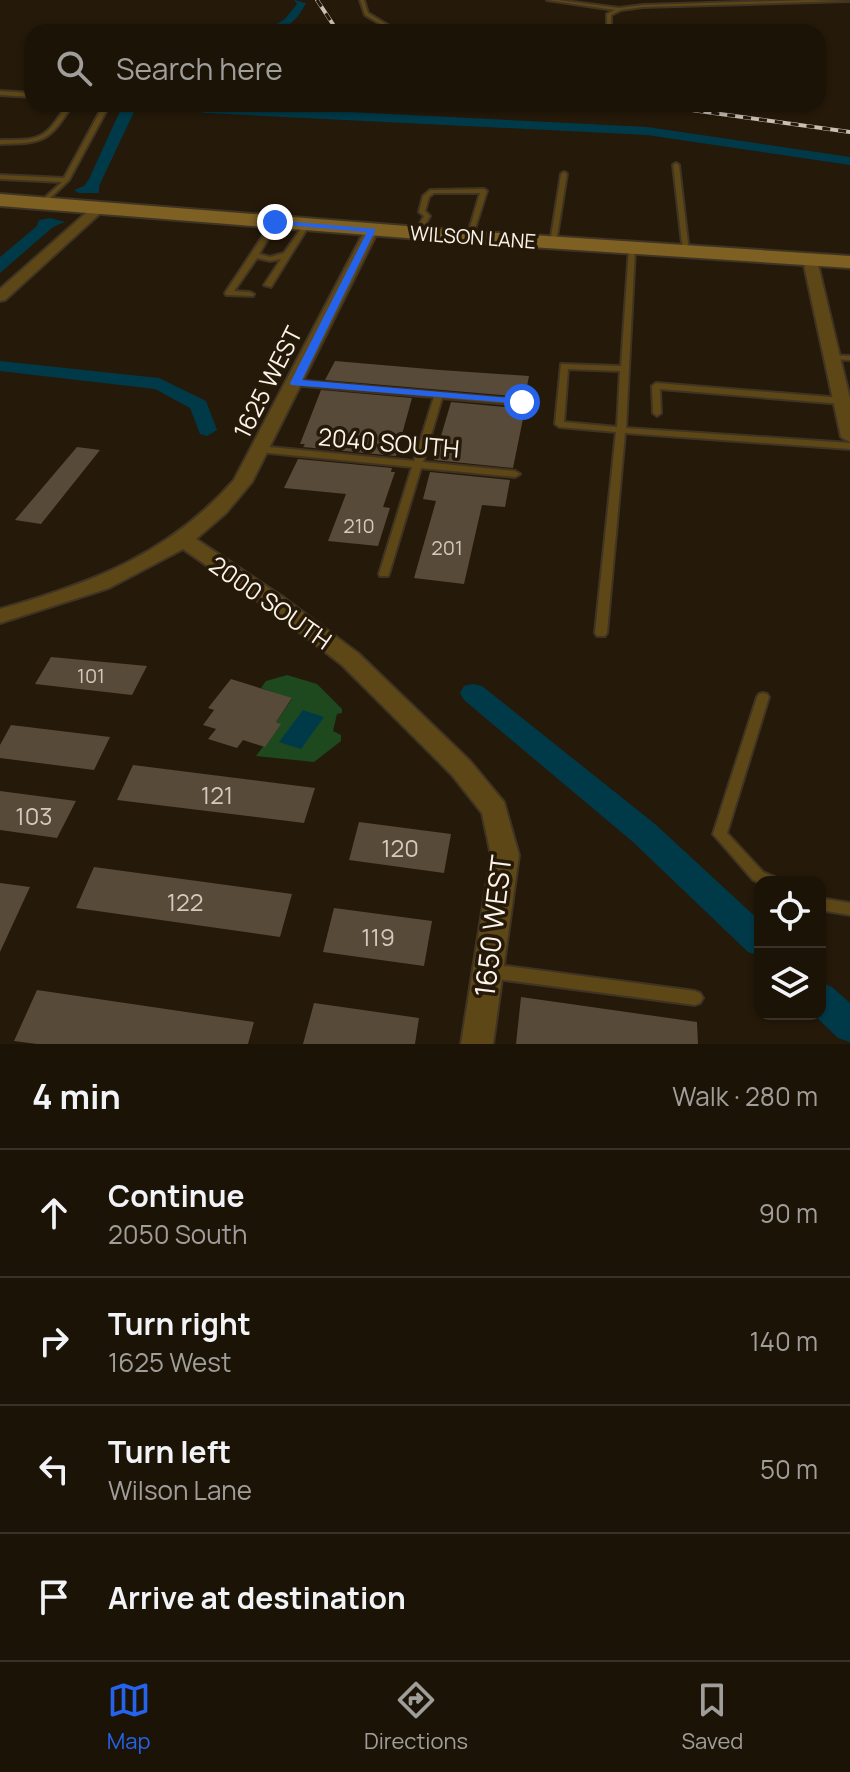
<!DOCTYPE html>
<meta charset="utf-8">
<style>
body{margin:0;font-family:Manrope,sans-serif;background:#292015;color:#f1f3f6}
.controls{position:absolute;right:24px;bottom:24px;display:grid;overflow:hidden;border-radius:16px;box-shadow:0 2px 6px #0004}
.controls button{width:72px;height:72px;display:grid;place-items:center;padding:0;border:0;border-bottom:2px solid #3a3228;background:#1c1307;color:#f1f3f6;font:40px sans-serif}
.stop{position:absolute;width:24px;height:24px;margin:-18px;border:6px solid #2563eb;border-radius:50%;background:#fff}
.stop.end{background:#2563eb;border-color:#fff;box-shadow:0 2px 8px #0008}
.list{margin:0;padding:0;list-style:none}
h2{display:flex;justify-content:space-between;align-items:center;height:104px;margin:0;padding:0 32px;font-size:34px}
h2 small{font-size:26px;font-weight:400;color:#a09e9b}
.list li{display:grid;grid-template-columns:52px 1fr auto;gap:24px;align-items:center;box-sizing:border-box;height:128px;padding:0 32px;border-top:2px solid #3a3228}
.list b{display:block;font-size:30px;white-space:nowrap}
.list p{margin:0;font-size:26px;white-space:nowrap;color:#a09e9b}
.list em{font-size:26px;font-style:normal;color:#a09e9b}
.icon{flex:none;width:44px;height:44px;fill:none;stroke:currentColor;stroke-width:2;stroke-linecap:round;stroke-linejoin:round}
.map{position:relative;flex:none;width:850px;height:1044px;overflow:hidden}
.search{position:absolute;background:#1c1307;box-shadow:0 2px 6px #0004;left:24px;right:24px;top:24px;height:88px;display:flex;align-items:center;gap:20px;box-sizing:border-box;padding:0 28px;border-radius:24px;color:#a09e9b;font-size:30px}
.sheet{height:616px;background:#1c1307}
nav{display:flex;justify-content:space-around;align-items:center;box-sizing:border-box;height:112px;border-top:2px solid #3a3228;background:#1c1307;font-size:22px;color:#a09e9b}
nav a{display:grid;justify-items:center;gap:4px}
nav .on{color:#2563eb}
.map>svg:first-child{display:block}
</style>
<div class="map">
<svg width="850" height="1044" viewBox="0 0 850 1044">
<rect width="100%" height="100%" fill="#251909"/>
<path fill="#1e481e" d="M287 675 317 684 342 709V713L337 714 333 731 341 735V741L314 762 256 756 280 724 276 722 292 699 261 688 266 681Z"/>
<path fill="#003a49" d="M119 104 141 106 134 112 99 186V193H79L74 190 84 186 89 179 120 111Z
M50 218 65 222 53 227 0 273V257L37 226 39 220Z
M303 710 324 717 301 749 279 742Z"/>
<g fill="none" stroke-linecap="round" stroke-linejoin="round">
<path fill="#003a49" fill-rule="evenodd" d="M294 0 306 3C297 21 285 32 264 32L285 19 297 4Z
M191 104 647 127 850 157V165L647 135 205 113 193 110Z
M0 361 159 378 206 401 217 430 207 436 200 434 190 408 155 389 0 371Z
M473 684 482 686 655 824 760 921V956L748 952 633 842 464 700 460 693 464 686Z
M820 982 832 987 850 1003V1042L838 1038 813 1014H820Z"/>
</g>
<path fill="#584a39" d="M335 361 440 370 529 376 525 397 325 380Z
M321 390 412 398 396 456 303 447 305 444H300Z
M451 402 525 409 513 468 434 460Z
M77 447 100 450 41 524 15 520Z
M298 459 392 468 391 472H395L383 507 390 508 378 546 328 541 346 494 284 488Z
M430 472 510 480 505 507 482 505 464 584 414 578 436 501 423 499Z
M51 657 147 666 132 695 35 684Z
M231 679 292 698 276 722 281 724 265 747 243 740 237 748 208 739 216 729 203 725 214 710 208 708Z
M11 725 110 737 94 770 0 758V745Z
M133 765 315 788 304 823 117 800Z
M0 791 76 801 57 838 0 830Z
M359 822 451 834 444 873 349 860Z
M94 867 292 894 280 937 76 908Z
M0 883 30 887 0 952Z
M334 908 432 921 424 966 323 952Z
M37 990 254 1022 248 1044H37L14 1041Z
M521 997 697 1022 698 1044H516Z
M314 1003 419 1018 415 1044H303Z"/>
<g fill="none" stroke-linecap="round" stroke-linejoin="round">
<defs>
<path id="service" d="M360 0H364L368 13 399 32H394L365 15Z
M547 0H558L619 8 643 5 808 0 850 1 643 7 621 10 611 15V32H607V14L615 10Z
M0 91 32 93V97L0 95Z
M67 104H73C49 142 44 143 0 144V140C41 140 45 140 67 104Z
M104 104H110L69 180 44 204 39 203 62 182 0 179V175L64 178Z
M676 163 679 165 689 252 686 254 683 252 673 165Z
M564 172 567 174 556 243 553 245 550 243 561 174Z
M484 189 487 191 472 238 467 237 480 193H434L429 197 425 211 430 216 420 234 415 233 424 216 419 212 423 196 430 190Z
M275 220 278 222 259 254 270 257 284 253 305 223 310 224 271 287 264 285 281 259 270 261 257 258 234 291 250 292 254 294 253 296 226 295 225 293 272 222Z
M632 247 635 249 626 428 850 443V449L625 433 607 633 605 636H597L595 633 616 432 559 427 555 424 561 364 621 366 629 249ZM568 369 620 371 617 427 564 422Z
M830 355 850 356V360L830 359Z
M295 380 525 400 526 402 522 405 442 398 423 462 515 471 520 474 515 477 421 468 389 574 388 576H380L379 574 412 467 259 452 254 449 259 446 414 461 434 397 292 385 291 383Z
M656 383 842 398 846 401 842 404 660 389 661 413 657 416 653 413 652 386Z
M763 693 767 694 769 697 727 833 763 872 777 878 779 882 760 883 753 880 713 834 757 697 759 694Z
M820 898 850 903V915L820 910Z
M490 964 695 991 700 993 703 998 700 1003 695 1005 490 978 485 976 482 971 485 966Z"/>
<path id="minor" d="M95 205 106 208 5 300 0 301V289Z
M367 226 379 229 252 482 226 513 196 539 284 598 358 653 470 761 504 802 519 855 493 1044H461L491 855 482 813 452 775 342 665 268 608 183 549 109 588 0 623V609C92 583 169 554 234 480Z
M810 256 817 260 850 399V442L841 437 803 260Z"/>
<path id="secondary" d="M0 194 470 231 850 256V268L470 243 0 206Z"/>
</defs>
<use href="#service" stroke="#3f3324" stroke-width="4"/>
<use href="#minor" stroke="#3f3324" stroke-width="4"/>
<use href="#secondary" stroke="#3f3324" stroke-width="4"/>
<use href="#service" fill="#5e4716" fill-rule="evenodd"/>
<use href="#minor" fill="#5e4716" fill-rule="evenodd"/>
<use href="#secondary" fill="#7e6023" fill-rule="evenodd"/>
<defs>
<path id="rail" d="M317 0 338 32
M648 104 850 132"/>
</defs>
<use href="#rail" stroke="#c9bfb4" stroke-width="4"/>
<use href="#rail" stroke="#251909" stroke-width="3" stroke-dasharray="8" stroke-linecap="butt"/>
</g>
<path fill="#2563eb" d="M272 220 376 229 302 380 522 399 526 400V404L291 385 290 383 367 232 275 224Z"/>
<g text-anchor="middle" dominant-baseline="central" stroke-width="7" stroke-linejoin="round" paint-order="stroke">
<g font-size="20" fill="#fcf3e9" stroke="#251909">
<text transform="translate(473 237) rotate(4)">WILSON LANE</text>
</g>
<g font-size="20" fill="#d3c9bd">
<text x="359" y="525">210</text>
<text x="447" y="547">201</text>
<text x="91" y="675">101</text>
</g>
<g font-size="24" fill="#fcf3e9" stroke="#251909">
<text transform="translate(267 382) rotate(-63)">1625 WEST</text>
<text transform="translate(389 442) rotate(5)">2040 SOUTH</text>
<text transform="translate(271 602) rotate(35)">2000 SOUTH</text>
</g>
<g font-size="24" fill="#d3c9bd">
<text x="217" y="794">121</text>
<text x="34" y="815">103</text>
<text x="400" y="847">120</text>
<text x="185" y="901">122</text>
<text x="378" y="936">119</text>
</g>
<g font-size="28" fill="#fcf3e9" stroke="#251909">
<text transform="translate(492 926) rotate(-83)">1650 WEST</text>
</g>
</g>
</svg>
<div class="controls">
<button><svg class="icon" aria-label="locate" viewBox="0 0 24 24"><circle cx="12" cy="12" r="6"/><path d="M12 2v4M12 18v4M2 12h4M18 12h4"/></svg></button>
<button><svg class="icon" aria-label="layers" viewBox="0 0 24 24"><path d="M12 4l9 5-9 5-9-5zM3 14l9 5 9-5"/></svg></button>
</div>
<div class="stop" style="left:522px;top:402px"></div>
<div class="stop end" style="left:275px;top:222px"></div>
<div class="search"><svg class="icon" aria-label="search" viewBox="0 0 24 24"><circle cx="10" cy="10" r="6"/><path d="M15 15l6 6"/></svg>Search here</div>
</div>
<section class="sheet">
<h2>4 min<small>Walk · 280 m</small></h2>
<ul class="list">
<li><svg class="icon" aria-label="ahead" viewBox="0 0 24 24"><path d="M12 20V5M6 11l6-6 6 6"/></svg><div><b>Continue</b><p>2050 South</p></div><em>90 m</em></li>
<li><svg class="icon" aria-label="right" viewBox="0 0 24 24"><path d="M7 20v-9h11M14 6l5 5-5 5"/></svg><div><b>Turn right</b><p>1625 West</p></div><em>140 m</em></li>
<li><svg class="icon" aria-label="left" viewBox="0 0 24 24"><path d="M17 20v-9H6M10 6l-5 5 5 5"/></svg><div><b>Turn left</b><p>Wilson Lane</p></div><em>50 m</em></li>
<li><svg class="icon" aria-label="arrive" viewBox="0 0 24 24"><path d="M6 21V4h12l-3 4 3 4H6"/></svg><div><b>Arrive at destination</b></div></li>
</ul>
</section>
<nav>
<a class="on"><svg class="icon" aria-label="map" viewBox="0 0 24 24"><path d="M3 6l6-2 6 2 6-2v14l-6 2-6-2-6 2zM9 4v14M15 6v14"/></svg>Map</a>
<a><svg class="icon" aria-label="directions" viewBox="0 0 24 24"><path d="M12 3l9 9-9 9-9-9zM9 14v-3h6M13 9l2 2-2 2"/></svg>Directions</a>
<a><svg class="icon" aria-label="saved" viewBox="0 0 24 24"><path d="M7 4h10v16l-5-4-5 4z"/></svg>Saved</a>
</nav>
